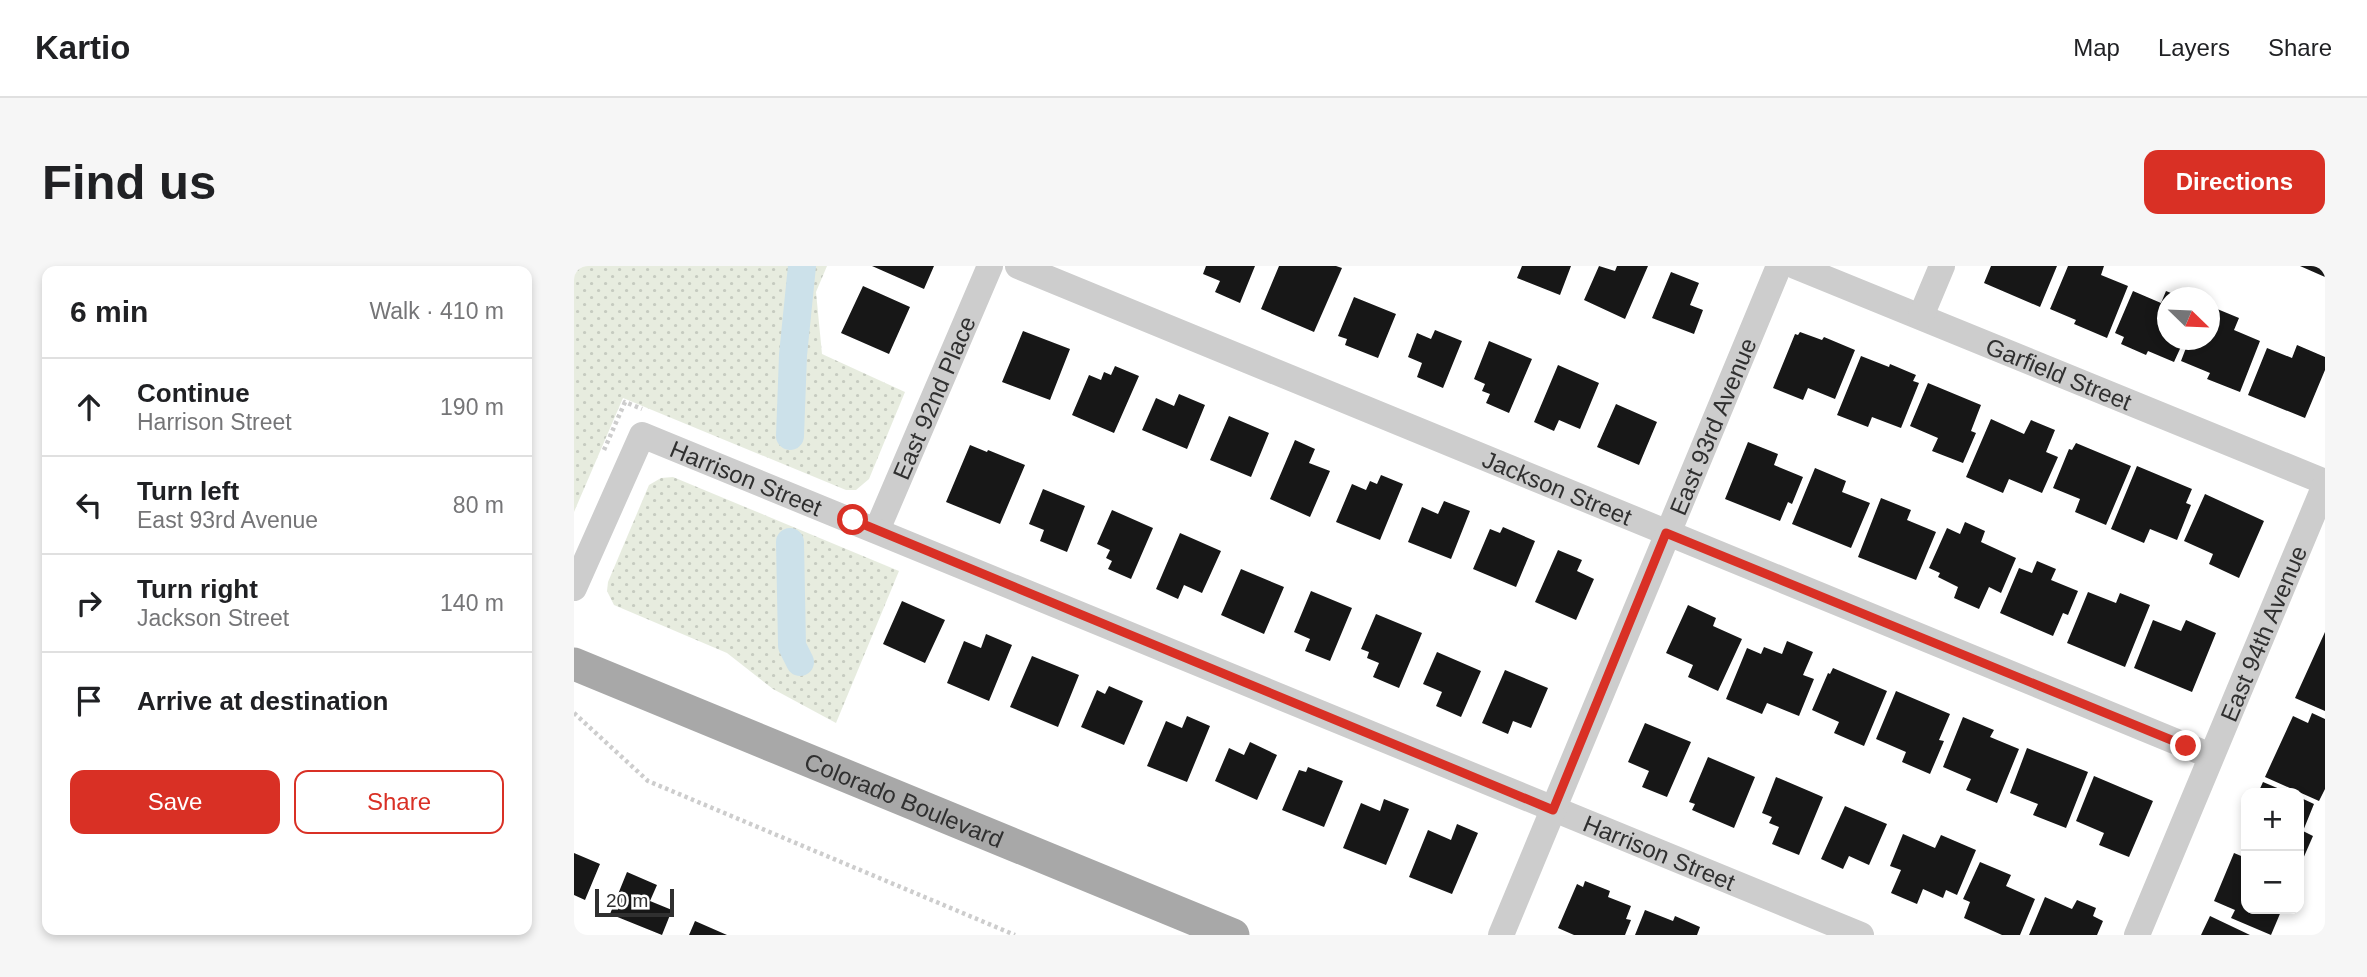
<!DOCTYPE html>
<meta charset="utf-8">
<style>
body{margin:0;font-family:Arial,sans-serif;background:#f6f6f6;color:#202124}
.controls{position:absolute;right:21px;bottom:21px;display:grid;overflow:hidden;border-radius:14px;box-shadow:0 4px 10px #0003}
.controls button{width:63px;height:63px;display:grid;place-items:center;padding:0;border:0;border-bottom:2px solid #e0e0e0;background:#fff;color:#202124;font:35px sans-serif}
.compass{position:absolute;left:1583px;top:21px;width:63px;height:63px;border-radius:50%;background:#fff;box-shadow:0 4px 10px #0003;rotate:113deg}
.scale{position:absolute;left:21px;bottom:18px;width:79px;box-sizing:border-box;padding-left:7px;border:4px solid #303030;border-top:0;font-size:19px;line-height:24px;white-space:nowrap;color:#303030;-webkit-text-stroke:5px #fff;paint-order:stroke}
.stop{position:absolute;width:21px;height:21px;margin:-16px;border:5px solid #d93025;border-radius:50%;background:#fff}
.stop.end{background:#d93025;border-color:#fff;box-shadow:0 2px 7px #0008}
.list{margin:0;padding:0;list-style:none}
h2{display:flex;justify-content:space-between;align-items:center;height:91px;margin:0;padding:0 28px;font-size:30px}
h2 small{font-size:23px;font-weight:400;color:#757577}
.list li{display:grid;grid-template-columns:46px 1fr auto;gap:21px;align-items:center;box-sizing:border-box;height:98px;padding:0 28px;border-top:2px solid #e0e0e0}
.list b{display:block;font-size:26px;white-space:nowrap}
.list p{margin:0;font-size:23px;white-space:nowrap;color:#757577}
.list em{font-size:23px;font-style:normal;color:#757577}
.actions{display:flex;gap:14px;padding:21px 28px}
.actions a{flex:1;padding:16px 0;border:2px solid #d93025;border-radius:14px;text-align:center;font-size:24px;color:#d93025}
.actions .main{background:#d93025;color:#fff}
.icon{flex:none;width:38px;height:38px;fill:none;stroke:currentColor;stroke-width:2;stroke-linecap:round;stroke-linejoin:round}
.map{position:relative;flex:none;width:1751px;height:669px;overflow:hidden;border-radius:14px}
header{display:flex;align-items:center;gap:42px;box-sizing:border-box;height:98px;padding:0 35px;background:#fff;border-bottom:2px solid #e0e0e0}
header strong{font-size:33px}
nav{display:flex;gap:38px;margin-inline-start:auto;font-size:24px}
.intro{display:flex;align-items:center;justify-content:space-between;box-sizing:border-box;height:168px;padding:0 42px}
h1{margin:0;font-size:49px}
.button{padding:18px 32px;border-radius:14px;background:#d93025;color:#fff;font-size:24px;font-weight:700}
main{display:flex;gap:42px;padding:0 42px}
aside{flex:1;background:#fff;border-radius:14px;box-shadow:0 4px 10px #0003}
.map>svg:first-child{display:block}
</style>
<header>
<strong>Kartio</strong>
<nav><a>Map</a><a>Layers</a><a>Share</a></nav>
</header>
<div class="intro"><h1>Find us</h1><a class="button">Directions</a></div>
<main>
<aside>
<h2>6 min<small>Walk · 410 m</small></h2>
<ul class="list">
<li><svg class="icon" aria-label="ahead" viewBox="0 0 24 24"><path d="M12 20V5M6 11l6-6 6 6"/></svg><div><b>Continue</b><p>Harrison Street</p></div><em>190 m</em></li>
<li><svg class="icon" aria-label="left" viewBox="0 0 24 24"><path d="M17 20v-9H6M10 6l-5 5 5 5"/></svg><div><b>Turn left</b><p>East 93rd Avenue</p></div><em>80 m</em></li>
<li><svg class="icon" aria-label="right" viewBox="0 0 24 24"><path d="M7 20v-9h11M14 6l5 5-5 5"/></svg><div><b>Turn right</b><p>Jackson Street</p></div><em>140 m</em></li>
<li><svg class="icon" aria-label="arrive" viewBox="0 0 24 24"><path d="M6 21V4h12l-3 4 3 4H6"/></svg><div><b>Arrive at destination</b></div></li>
</ul>
<div class="actions"><a class="main">Save</a><a>Share</a></div>
</aside>
<div class="map">
<svg width="1751" height="669" viewBox="0 0 1751 669">
<defs>
<pattern id="grass-dots" width="8" height="8" patternUnits="userSpaceOnUse" patternTransform="scale(1.75)"><rect width="8" height="8" fill="#e7ecdf"/><path d="M2 2h.1M6 6h.1" fill="none" stroke="#c6cbc0" stroke-width="1.8" stroke-linecap="round"/></pattern>
</defs>
<rect width="100%" height="100%" fill="#fff"/>
<path fill="url(#grass-dots)" d="M0 0H253L242 26 248 88 331 126 295 213 282 224H272L49 132 0 246Z
M99 211 325 305 262 457 199 423 153 387 40 339 33 325 34 316 75 219 87 212Z"/>
<g fill="none" stroke-linecap="round" stroke-linejoin="round">
<path stroke="#cce1ea" stroke-width="28" d="M216 170 219 89 228 0
M216 276 218 380 226 396"/>
</g>
<path fill="#171717" d="M298 0H360L350 23Z
M632 0H681L666 37 641 26 646 15 629 8Z
M705 0H762L768 2 740 66 687 43Z
M948 0H997L986 29 943 12Z
M1025 0 1041 5 1043 0H1074L1051 53 1010 34Z
M1417 0H1483L1466 41 1410 17Z
M1494 0H1530L1527 9 1554 20 1533 72 1500 58 1502 54 1476 43Z
M1726 0H1751V11Z
M1097 6 1125 17 1116 39 1129 44 1120 68 1078 52Z
M289 20 336 41 315 88 267 67Z
M1559 25 1587 37 1592 25 1607 31 1594 32V74H1610L1600 96 1574 85 1572 89 1547 78 1550 71 1541 67Z
M780 31 822 48 804 92 771 79 773 73 764 70Z
M1636 40 1665 52 1660 64 1686 75 1666 126 1633 113 1636 107 1607 95 1615 74H1636Z
M861 64 888 75 869 122 843 111 848 97 834 91 843 67 857 73Z
M449 65 496 83 476 134 428 116Z
M1226 66 1248 74 1250 71 1281 84 1261 133 1234 122 1229 134 1199 122 1221 68 1224 69Z
M915 75 958 93 935 147 912 137 916 128 908 125 911 118 900 113Z
M1723 79 1751 91V104L1731 152 1674 129 1693 82 1718 92Z
M1287 90 1315 101 1316 98 1342 109 1339 115 1345 117 1327 162 1298 151 1294 161 1263 149Z
M984 99 1025 117 1006 163 985 154 980 165 960 156Z
M541 100 565 110 540 167 498 149 515 109 527 114 530 106 537 109Z
M1354 117 1407 139 1397 165 1402 167 1389 197 1358 185 1364 172 1336 160Z
M605 128 631 139 613 183 568 164 582 132 600 140Z
M1042 138 1083 156 1065 199 1023 181Z
M655 150 695 167 677 211 636 194Z
M1417 153 1450 168 1457 154 1481 164 1472 186 1484 191 1468 227 1435 213 1429 227 1392 211Z
M721 174 741 183 735 197 756 205 736 251 696 233Z
M1174 176 1204 188 1200 199 1229 211 1218 238 1214 236 1206 255 1151 233Z
M1502 177 1557 200 1532 259 1501 246 1506 233 1479 222 1495 183 1498 184Z
M396 179 413 186 414 184 451 199 426 258 372 236Z
M1563 200 1618 223 1612 237 1617 239 1603 274 1576 263 1570 277 1537 263Z
M1241 202 1272 215 1268 226 1296 237 1277 282 1218 258Z
M807 209 829 218 806 274 762 256 778 218 792 224 796 215 803 218Z
M469 223 511 240 493 286 466 275 470 264 455 258Z
M1631 228 1690 255 1665 312 1635 298 1639 288 1610 275Z
M1307 232 1337 244 1333 254 1362 266 1342 314 1284 291Z
M870 235 896 245 877 293 834 276 848 241 864 248Z
M538 244 579 262 557 313 534 303 538 295 532 292 536 284 523 278Z
M1391 256 1411 265 1407 276 1442 292 1427 327 1415 321 1405 343 1380 332 1384 321 1364 311 1366 307 1355 302 1373 262 1386 268Z
M929 261 961 275 942 321 899 303 916 263 926 267Z
M606 267 647 285 628 327 610 319 604 333 582 323Z
M984 284 1008 294 1003 305 1020 313 1002 354 961 336Z
M1463 295 1482 303 1477 314 1504 325 1494 349 1489 347 1479 370 1426 347 1445 302 1458 307Z
M667 303 710 321 690 368 647 349Z
M737 325 778 342 756 395 731 385 736 373 720 366Z
M1514 326 1542 337 1546 327 1576 339 1551 401 1493 377Z
M328 335 371 354 351 397 309 378Z
M1114 339 1142 352 1139 360 1168 373 1144 425 1114 411 1119 399 1092 387Z
M802 348 848 367 825 422 799 411 805 397 793 392 795 386 787 383Z
M1579 354 1607 365 1612 354 1642 367 1618 426 1560 402Z
M1751 366V445L1721 432Z
M412 368 438 379 415 435 373 417 390 375 407 382Z
M1213 375 1239 386 1229 409 1240 413 1225 450 1193 437 1188 448 1152 433 1173 382 1187 388 1190 381 1208 388Z
M863 386 907 405 887 451 862 440 868 426 849 418Z
M458 390 505 409 484 461 436 441Z
M1259 402 1313 425 1290 480 1260 467 1265 456 1238 444 1254 407 1256 408Z
M931 404 974 422 957 462 939 455 934 468 908 457Z
M535 420 569 435 550 479 507 461 523 424 531 428Z
M1322 425 1376 448 1365 474 1370 475 1356 508 1328 496 1332 486 1302 473Z
M1738 447 1751 453V523L1745 535 1691 511 1719 450 1734 457Z
M613 450 636 460 613 516 573 500 592 455 608 462Z
M1389 451 1420 464 1416 471 1445 483 1423 537 1392 524 1397 513 1369 501Z
M1071 457 1117 476 1093 531 1068 521 1075 505 1054 496Z
M676 476 703 489 683 534 641 515 655 482 670 489Z
M1453 482 1514 506 1492 562 1459 549 1464 538 1436 527Z
M1134 491 1181 511 1160 562 1118 544 1121 538 1115 536Z
M734 501 769 515 750 561 708 544 725 504 732 506Z
M1520 510 1579 535 1555 591 1525 579 1530 567 1502 555Z
M1202 511 1249 531 1225 589 1198 578 1205 561 1195 557 1198 551 1188 547Z
M1689 516 1715 527H1684Z
M1725 531 1740 538 1729 565 1739 570 1725 602Z
M810 533 835 543 812 599 769 582 787 537 806 545Z
M1271 540 1313 558 1295 599 1275 590 1269 603 1247 593Z
M883 558 904 567 878 628 835 611 854 564 877 574Z
M1329 568 1361 582 1367 569 1402 584 1383 629 1372 624 1369 632 1349 623 1343 638 1317 627 1327 604 1316 600Z
M0 587 26 598 11 634 0 629Z
M1660 587 1672 592V643H1708L1697 669 1657 652 1661 644 1640 635Z
M1406 596 1437 609 1432 620 1461 633 1446 669H1428L1390 652 1396 636 1389 633Z
M53 606 83 619 76 635 98 644 88 669 36 648Z
M1011 615 1036 625 1034 631 1057 640 1052 653 1057 654 1051 669H1000L984 662 1003 618 1009 621Z
M1471 631 1498 643 1503 634 1522 642 1519 650 1529 655 1523 669H1455Z
M1071 644 1099 655 1101 650 1126 661 1123 669H1061Z
M1636 650 1676 669H1627Z
M121 655 153 669H115Z"/>
<g fill="none" stroke-linecap="round" stroke-linejoin="round">
<path stroke="#cdcdcd" stroke-width="4.5" stroke-dasharray="3.5 3.5" stroke-linecap="butt" d="M30 184 51 136 68 143
M0 447 74 515 441 669"/>
<g stroke="#cdcdcd" stroke-width="26">
<path id="s1" d="M444 0 1637 490"/>
<path id="s2" d="M1221 0 1751 216"/>
<path d="M1347 50 1368 0"/>
<path id="s3" d="M303 264 416 0"/>
<path id="s4" d="M0 322 68 169 1287 669"/>
<path id="s5" d="M927 669 1205 0"/>
<path id="s6" d="M1563 669 1751 219"/>
</g>
<path stroke="#a8a8a8" stroke-width="33" id="s7" d="M0 398 659 669"/>
</g>
<g fill="none" stroke-linecap="round" stroke-linejoin="round">
<path stroke="#d93025" stroke-width="9" d="M279 254 979 544 1092 267 1612 480"/>
</g>
<g text-anchor="middle" dominant-baseline="central" stroke-width="7" stroke-linejoin="round" paint-order="stroke">
<g font-size="24" fill="#303030" stroke="#fff">
<text stroke="none"><textPath href="#s2" startOffset="285">Garfield Street</textPath></text>
<text stroke="none"><textPath href="#s3" startOffset="144">East 92nd Place</textPath></text>
<text stroke="none"><textPath href="#s5" startOffset="551">East 93rd Avenue</textPath></text>
<text stroke="none"><textPath href="#s4" startOffset="280">Harrison Street</textPath></text>
<text stroke="none"><textPath href="#s1" startOffset="583">Jackson Street</textPath></text>
<text stroke="none"><textPath href="#s6" startOffset="327">East 94th Avenue</textPath></text>
<text stroke="none"><textPath href="#s7" startOffset="357">Colorado Boulevard</textPath></text>
<text stroke="none"><textPath href="#s4" startOffset="1267">Harrison Street</textPath></text>
</g>
</g>
</svg>
<div class="controls">
<button>+</button>
<button>−</button>
</div>
<svg class="compass" viewBox="-18 -18 36 36"><path d="M0-13l5 13h-10z" fill="#e53935"/><path d="M0 13l5-13h-10z" fill="#757577"/></svg>
<div class="scale">20 m</div>
<div class="stop" style="left:279px;top:254px"></div>
<div class="stop end" style="left:1612px;top:480px"></div>
</div>
</main>
